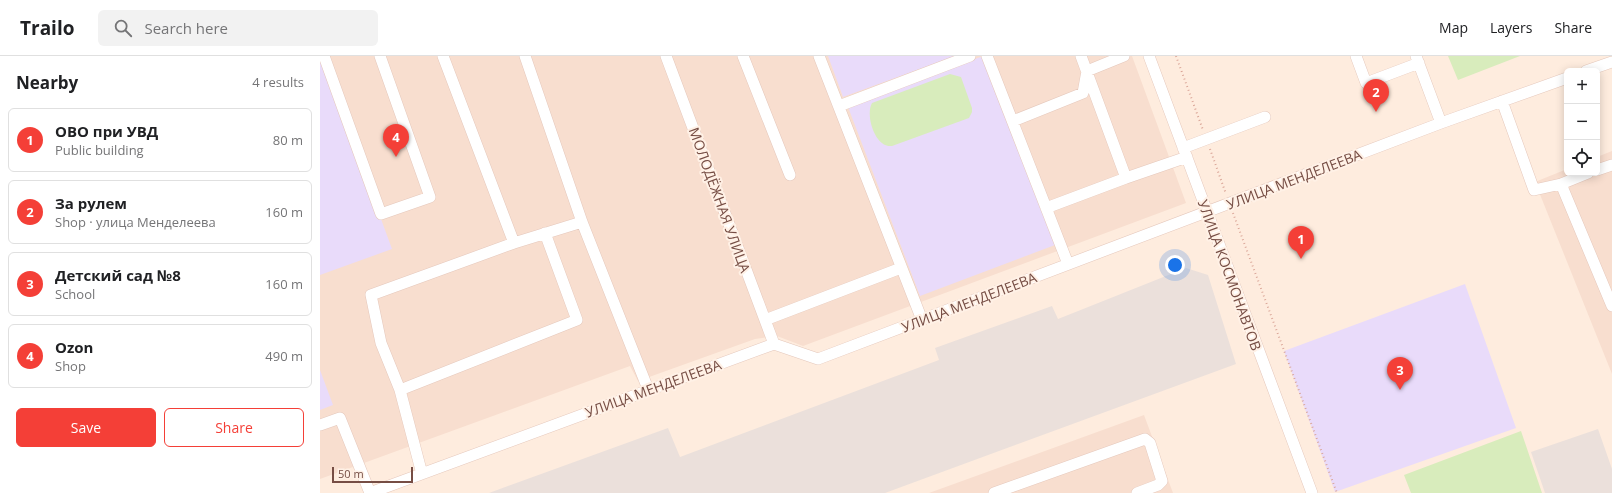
<!DOCTYPE html>
<meta charset="utf-8">
<style>
body{margin:0;font-family:"Open Sans",sans-serif;background:#f2f2f2;color:#202124}
.controls{position:absolute;right:12px;top:12px;display:grid;overflow:hidden;border-radius:6px;box-shadow:0 2px 10px #0003}
.controls button{width:36px;height:36px;display:grid;place-items:center;padding:0;border:0;border-bottom:1px solid #e0e0e0;background:#fff;color:#202124;font:20px sans-serif}
.scale{position:absolute;left:12px;bottom:10px;width:81px;box-sizing:border-box;padding-left:4px;border:2px solid #764d44;border-top:0;font-size:11px;line-height:14px;white-space:nowrap;color:#764d44;-webkit-text-stroke:3px #fff1e6;paint-order:stroke}
.you{position:absolute;left:855px;top:209px;width:14px;height:14px;margin:-10px;border:3px solid #fff;border-radius:50%;background:#1a73e8;box-shadow:0 0 0 6px #1a73e833}
.badge{display:grid;place-items:center;width:26px;height:26px;border-radius:50%;background:#f43f37;color:#fff;font-size:13px;font-weight:700}
.pin{position:absolute;translate:-50% -33px;filter:drop-shadow(0 1px 2px #0008)}
.pin::after{content:'';position:absolute;top:21px;width:14px;height:12px;background:inherit;clip-path:polygon(0 0,100% 0,50% 100%)}
.list{margin:0;padding:0;list-style:none}
h2{display:flex;justify-content:space-between;align-items:center;height:52px;margin:0;padding:0 16px;font-size:17px}
h2 small{font-size:13px;font-weight:400;color:#757577}
.list li{display:grid;grid-template-columns:26px 1fr auto;gap:12px;align-items:center;box-sizing:border-box;height:64px;margin:0 8px 8px;padding:0 8px;border:1px solid #e0e0e0;border-radius:6px}
.list b{display:block;font-size:15px;white-space:nowrap}
.list p{margin:0;font-size:13px;white-space:nowrap;color:#757577}
.list em{font-size:13px;font-style:normal;color:#757577}
.actions{display:flex;gap:8px;padding:12px 16px}
.actions a{flex:1;padding:9px 0;border:1px solid #f43f37;border-radius:6px;text-align:center;font-size:14px;color:#f43f37}
.actions .main{background:#f43f37;color:#fff}
.icon{flex:none;width:22px;height:22px;fill:none;stroke:currentColor;stroke-width:2;stroke-linecap:round;stroke-linejoin:round}
.map{position:relative;flex:none;width:1292px;height:437px;overflow:hidden}
header{display:flex;align-items:center;gap:24px;box-sizing:border-box;height:56px;padding:0 20px;background:#fff;border-bottom:1px solid #e0e0e0}
header strong{font-size:19px}
nav{display:flex;gap:22px;margin-inline-start:auto;font-size:14px}
.search{width:280px;height:36px;background:#f2f2f2;display:flex;align-items:center;gap:10px;box-sizing:border-box;padding:0 14px;border-radius:6px;color:#757577;font-size:15px}
main{display:flex}
aside{flex:1;background:#fff}
.map>svg:first-child{display:block}
</style>
<header>
<strong>Trailo</strong>
<div class="search"><svg class="icon" aria-label="search" viewBox="0 0 24 24"><circle cx="10" cy="10" r="6"/><path d="M15 15l6 6"/></svg>Search here</div>
<nav><a>Map</a><a>Layers</a><a>Share</a></nav>
</header>
<main>
<aside>
<h2>Nearby<small>4 results</small></h2>
<ul class="list">
<li><span class="badge">1</span><div><b>ОВО при УВД</b><p>Public building</p></div><em>80 m</em></li>
<li><span class="badge">2</span><div><b>За рулем</b><p>Shop · улица Менделеева</p></div><em>160 m</em></li>
<li><span class="badge">3</span><div><b>Детский сад №8</b><p>School</p></div><em>160 m</em></li>
<li><span class="badge">4</span><div><b>Ozon</b><p>Shop</p></div><em>490 m</em></li>
</ul>
<div class="actions"><a class="main">Save</a><a>Share</a></div>
</aside>
<div class="map">
<svg width="1292" height="437" viewBox="0 0 1292 437">
<rect width="100%" height="100%" fill="#feecde"/>
<path fill="#f8decf" d="M0 0H812L866 147 483 290 457 280 435 283 318 325 310 310 0 423Z
M1292 95V318L1215 126 1247 113V117H1277V101Z
M824 359 853 437H609Z"/>
<path fill="#ebe0db" d="M866 212 888 219 916 308 565 437H169L348 372 360 401 619 304 615 292 732 250 738 263Z
M1278 373 1292 413V437H1225L1211 396Z"/>
<path fill="#e9dbfa" d="M508 0H635L523 41Z
M663 0 735 189 600 240 528 51Z
M3 5 72 193 0 219V6Z
M1145 228 1196 372 1015 436 964 295Z
M0 314 13 349 0 354Z"/>
<path fill="#d8ecbc" d="M1128 0H1200L1138 24Z
M630 18 641 21 652 52V56L649 62 572 90C555 92 545 59 552 47Z
M1201 375 1222 437H1091L1084 419Z"/>
<g fill="none" stroke-linecap="round" stroke-linejoin="round">
<defs>
<path id="minor" d="M4 0 61 158 110 141 60 0
M123 0 194 187
M205 0 262 166 328 333
M346 0 454 288
M423 0 470 119
M499 0 602 264
M667 0 748 208
M761 0 806 122
M829 0 992 437
M1036 0 1046 27 1099 7
M1096 0 1121 67
M1266 15 1292 6
M1182 45 1214 134 1241 128 1268 117
M519 50 650 0
M693 65 763 37 767 15 804 0
M863 92 945 61
M1277 114 1292 109
M1241 128 1292 250
M726 152 806 122 867 101
M445 264 581 212
M80 334 61 287 51 239 194 187 262 166
M0 369 20 362 50 437
M102 418 80 334 257 264 225 177
M50 437 454 288 498 303 1121 67 1247 22
M674 437 825 383 830 387 842 425 838 429 817 437"/>
</defs>
<use href="#minor" stroke="#e5c8bc" stroke-width="12"/>
<path stroke="#daa597" stroke-width="2" stroke-dasharray="1 3" stroke-linecap="butt" d="M856 0 883 74
M890 93 906 138
M913 157 1017 437"/>
<use href="#minor" stroke="#fff" stroke-width="11"/>
</g>
<g text-anchor="middle" dominant-baseline="central" stroke-width="4" stroke-linejoin="round" paint-order="stroke">
<g font-size="14" fill="#764d44" stroke="#fff1e6">
<text transform="translate(974 123) rotate(-21)">УЛИЦА МЕНДЕЛЕЕВА</text>
<text transform="translate(400 144) rotate(70)">МОЛОДЁЖНАЯ УЛИЦА</text>
<text transform="translate(910 219) rotate(70)">УЛИЦА КОСМОНАВТОВ</text>
<text transform="translate(649 246) rotate(-21)">УЛИЦА МЕНДЕЛЕЕВА</text>
<text transform="translate(333 332) rotate(-20)">УЛИЦА МЕНДЕЛЕЕВА</text>
</g>
</g>
</svg>
<div class="controls">
<button>+</button>
<button>−</button>
<button><svg class="icon" aria-label="locate" viewBox="0 0 24 24"><circle cx="12" cy="12" r="6"/><path d="M12 2v4M12 18v4M2 12h4M18 12h4"/></svg></button>
</div>
<div class="scale">50 m</div>
<div class="you"></div>
<div class="pin badge" style="left:981px;top:203px">1</div>
<div class="pin badge" style="left:1056px;top:56px">2</div>
<div class="pin badge" style="left:1080px;top:334px">3</div>
<div class="pin badge" style="left:76px;top:101px">4</div>
</div>
</main>
